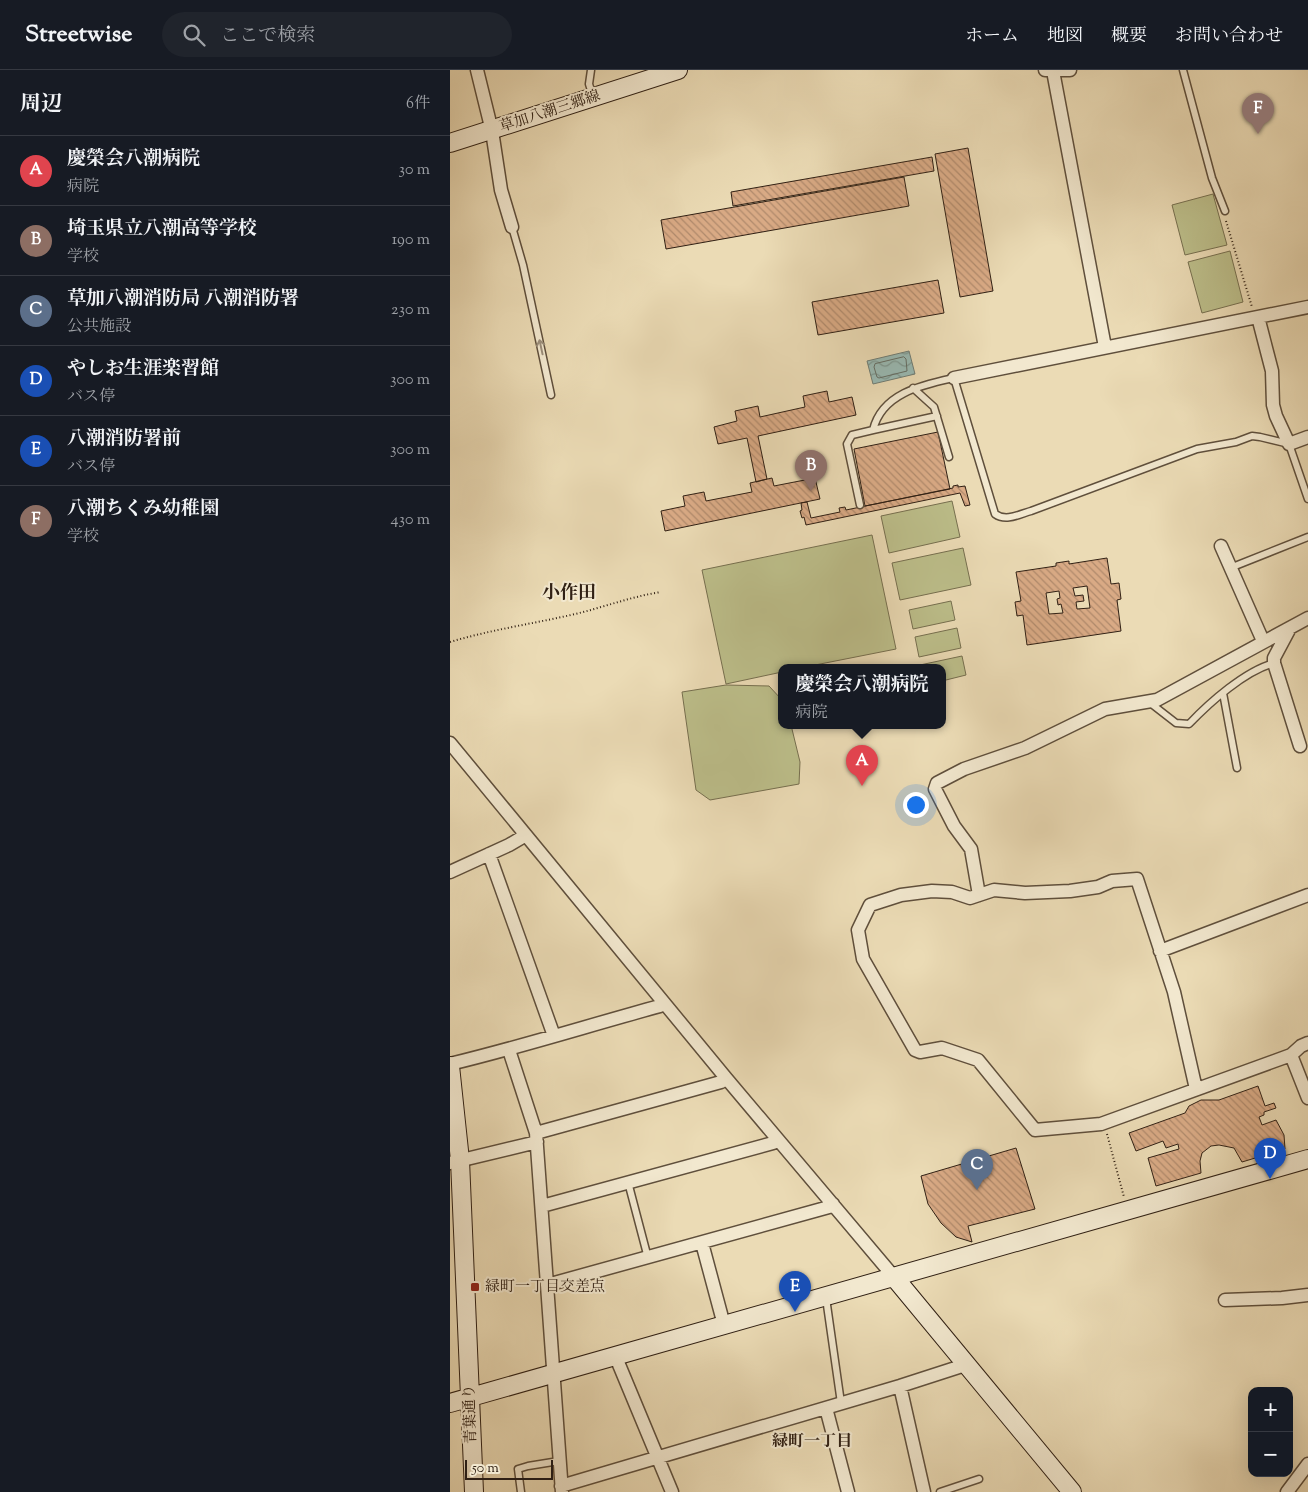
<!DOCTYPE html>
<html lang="ja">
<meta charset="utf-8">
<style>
body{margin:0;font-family:"Sorts Mill Goudy","Noto Serif JP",serif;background:#20242c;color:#f1f3f6}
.controls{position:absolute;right:15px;bottom:15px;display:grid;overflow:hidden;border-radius:10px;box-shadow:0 5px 20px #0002}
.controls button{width:45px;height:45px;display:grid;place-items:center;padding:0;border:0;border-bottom:1px solid #363941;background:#171b24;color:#f1f3f6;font:25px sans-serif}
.scale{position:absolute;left:15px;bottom:12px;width:88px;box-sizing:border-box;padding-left:5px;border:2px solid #302014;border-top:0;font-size:14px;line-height:18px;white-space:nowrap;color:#302014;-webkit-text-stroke:4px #f2e8cf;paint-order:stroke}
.you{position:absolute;left:465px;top:734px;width:18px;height:18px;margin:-12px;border:4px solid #fff;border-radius:50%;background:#1a73e8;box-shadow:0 0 0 8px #1a73e833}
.badge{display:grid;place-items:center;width:32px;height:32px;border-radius:50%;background:#c59692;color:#fff;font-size:16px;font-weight:700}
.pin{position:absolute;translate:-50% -41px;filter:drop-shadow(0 1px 2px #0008)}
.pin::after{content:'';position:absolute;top:26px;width:18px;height:15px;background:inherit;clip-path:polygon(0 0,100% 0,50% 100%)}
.popup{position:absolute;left:328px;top:594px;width:168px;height:65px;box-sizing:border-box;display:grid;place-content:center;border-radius:10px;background:#171b24;filter:drop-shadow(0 1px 4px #0005);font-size:16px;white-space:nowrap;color:#9ea1a6}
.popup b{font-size:19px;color:#f1f3f6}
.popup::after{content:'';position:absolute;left:50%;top:100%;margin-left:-10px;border:10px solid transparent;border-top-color:#171b24}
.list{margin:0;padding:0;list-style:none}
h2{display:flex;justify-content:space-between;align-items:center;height:65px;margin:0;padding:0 20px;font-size:21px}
h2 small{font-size:16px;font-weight:400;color:#9ea1a6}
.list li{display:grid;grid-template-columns:32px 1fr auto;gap:15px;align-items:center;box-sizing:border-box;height:70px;padding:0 20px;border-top:1px solid #363941}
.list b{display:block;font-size:19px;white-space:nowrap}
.list p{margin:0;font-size:16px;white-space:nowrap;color:#9ea1a6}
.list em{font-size:16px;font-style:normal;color:#9ea1a6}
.icon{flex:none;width:28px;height:28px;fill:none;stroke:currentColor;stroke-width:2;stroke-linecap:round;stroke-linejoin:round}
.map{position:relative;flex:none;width:858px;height:1422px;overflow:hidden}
header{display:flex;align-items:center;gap:30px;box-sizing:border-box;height:70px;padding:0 25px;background:#171b24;border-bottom:1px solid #363941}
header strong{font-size:24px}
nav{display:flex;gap:28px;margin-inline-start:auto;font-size:18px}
.search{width:350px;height:45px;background:#20242c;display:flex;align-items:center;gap:12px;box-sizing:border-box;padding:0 18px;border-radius:28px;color:#9ea1a6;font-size:19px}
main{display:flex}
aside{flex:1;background:#171b24}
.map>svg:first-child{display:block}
</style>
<header>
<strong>Streetwise</strong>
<div class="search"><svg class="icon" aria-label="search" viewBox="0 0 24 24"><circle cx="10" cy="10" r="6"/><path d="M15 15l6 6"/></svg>ここで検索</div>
<nav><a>ホーム</a><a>地図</a><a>概要</a><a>お問い合わせ</a></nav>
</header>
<main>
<aside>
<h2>周辺<small>6件</small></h2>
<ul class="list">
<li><span class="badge" style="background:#e0444e">A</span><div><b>慶榮会八潮病院</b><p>病院</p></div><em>30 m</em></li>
<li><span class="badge" style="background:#8d6e63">B</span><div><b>埼玉県立八潮高等学校</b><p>学校</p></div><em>190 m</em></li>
<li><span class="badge" style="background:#5c6f8a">C</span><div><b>草加八潮消防局 八潮消防署</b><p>公共施設</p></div><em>230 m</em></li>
<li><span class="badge" style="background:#1a4fb4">D</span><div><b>やしお生涯楽習館</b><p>バス停</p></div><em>300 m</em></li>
<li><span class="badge" style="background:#1a4fb4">E</span><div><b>八潮消防署前</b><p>バス停</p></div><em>300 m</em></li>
<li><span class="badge" style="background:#8d6e63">F</span><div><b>八潮ちくみ幼稚園</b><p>学校</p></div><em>430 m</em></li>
</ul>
</aside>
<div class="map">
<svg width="858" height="1422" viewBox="0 0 858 1422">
<defs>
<pattern id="water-waves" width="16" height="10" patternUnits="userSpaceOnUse" patternTransform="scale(1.25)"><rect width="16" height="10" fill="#99bab4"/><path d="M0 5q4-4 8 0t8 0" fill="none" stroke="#7d9791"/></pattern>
<pattern id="building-back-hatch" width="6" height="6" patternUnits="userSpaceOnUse" patternTransform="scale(1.25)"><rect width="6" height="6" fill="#d9aa85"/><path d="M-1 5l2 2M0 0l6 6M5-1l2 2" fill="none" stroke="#b08a6c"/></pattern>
</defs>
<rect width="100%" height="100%" fill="#ebdbb5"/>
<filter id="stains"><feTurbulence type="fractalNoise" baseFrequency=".004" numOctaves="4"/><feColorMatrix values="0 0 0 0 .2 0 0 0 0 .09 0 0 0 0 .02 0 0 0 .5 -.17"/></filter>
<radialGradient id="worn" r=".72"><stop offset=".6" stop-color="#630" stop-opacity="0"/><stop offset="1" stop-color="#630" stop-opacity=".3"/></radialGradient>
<path fill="#bcbe8a" stroke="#766f4f" d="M763 124 777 175 735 185 722 135Z
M780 181 793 232 752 243 738 192Z
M502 431 510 467 439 483 431 446Z
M422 465 446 579 355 597H332V602L276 614 252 500Z
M513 478 521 515 450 530 442 493Z
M501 531 505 550 463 559 459 540Z
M507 558 511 578 469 587 465 567Z
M512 586 516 605 492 611V597H471L470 595Z
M276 615 319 616 332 630V655H341L350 692 349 714 260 730 246 720 232 622Z"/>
<path fill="url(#water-waves)" stroke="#6f7c74" d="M459 281 465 304 423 314 417 291Z"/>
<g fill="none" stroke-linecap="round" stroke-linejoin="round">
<path stroke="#646d64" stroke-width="1" d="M454 287 456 289 457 301 429 308 427 307 424 297 425 294Z"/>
</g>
<path fill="url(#building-back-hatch)" stroke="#302014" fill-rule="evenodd" d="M518 78 543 221 510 227 485 84Z
M482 87 484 101 283 136 281 122Z
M454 107 459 136 216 179 211 150Z
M488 210 494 243 368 265 362 232Z
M377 321 379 332 402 327 406 345 308 366 317 409 306 412 297 368 268 374 264 357 287 351 285 341 308 336 310 347 355 337 353 326Z
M488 362 500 419 415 436 404 379Z
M322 408 324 416 365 408 370 429 215 461 211 441 235 436 233 426 254 422 256 431 302 422 300 413Z
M508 415V417L515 416 520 435 515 436 510 423 356 455 354 447 352 448 350 441 352 440 351 433 357 432 361 448 390 442 389 438 395 437 396 440 503 418V416Z
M657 488 661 514 669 513 671 529 667 530 671 561 577 575 573 545 567 546 565 532 571 531 566 502 606 496V493L619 491V494ZM637 516 640 538 627 539 626 532 634 531 633 525 625 526 623 518ZM609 521 610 528 607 529 608 535 611 534 613 543 599 544 596 523Z
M808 1016 815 1036 824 1033 826 1038 814 1042V1045L809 1047 812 1055 826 1050 834 1065 835 1079 792 1092 784 1078 769 1075 761 1076 752 1083 750 1091 751 1103 706 1116 698 1088 729 1079 728 1074 716 1078 713 1071 686 1081 679 1063 735 1043 739 1036 751 1030H769Z
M566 1078 585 1139 518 1156 522 1172 506 1167 491 1153 478 1134 471 1106Z"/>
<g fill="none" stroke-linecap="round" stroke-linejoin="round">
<defs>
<path id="lane" d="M141 0 139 14 143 27
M733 0 762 108 775 141
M62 157 73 195 101 325
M463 318 484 337 499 387
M423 360 487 346
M410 435 397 374 402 365 423 360C432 323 472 315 504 308L545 444C556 452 570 444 581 441L747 379 786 372 802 366 810 367 839 374 858 429
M780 498 858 467
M773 623 787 698
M699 632 726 653 739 654C760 632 795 601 824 593
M178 1112 198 1188
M376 1228 391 1333
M71 1422 68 1399 78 1396 109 1391
M490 1422 529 1409"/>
<path id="street" d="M27 0 42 61 51 120 62 157
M595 0H620
M603 1 655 277
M808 247 822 301 823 335 826 346 839 374 858 367
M504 308 858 237
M771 476 813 571
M840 558 824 588V593L850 676
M0 673 276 1008 444 1207
M39 784 104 966
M0 802 59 775 76 765
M529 825 521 779 504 756 485 719 487 713 514 699 575 678 655 639 707 630 858 548
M710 881 858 825
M59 980 86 1063 112 1422
M841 985 858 1028
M0 994C71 977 140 955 210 936L214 933
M746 1019 724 922 687 809 662 811 648 817 620 821 575 823 544 820 520 828 502 822 482 821 451 825 420 835 408 860 413 889 465 980 470 982 492 978 528 990 585 1060 651 1054 841 985 851 976 858 973
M86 1063 271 1012 276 1008
M0 1093 87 1072
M92 1136 323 1073 327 1069
M252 1173 274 1255
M97 1215 379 1137 383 1134
M775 1230 832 1228 858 1225
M165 1285 222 1422
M450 1316 474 1422
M376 1338 398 1422
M111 1416 450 1316 515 1295
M837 1422 858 1394"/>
<path id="secondary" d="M0 73 228 0
M0 996 10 1090 24 1422
M444 1207 622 1422
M0 1333 858 1089"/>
</defs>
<use href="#lane" stroke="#5f4f3c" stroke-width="9"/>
<use href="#street" stroke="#5f4f3c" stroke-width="15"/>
<use href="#secondary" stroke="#302014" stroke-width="20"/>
<path stroke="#302014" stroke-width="2" stroke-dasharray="1 2.5" stroke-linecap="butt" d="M776 151 802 237
M0 572C40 560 81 554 121 545 152 538 179 527 211 522
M657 1064 674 1127"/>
<use href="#lane" stroke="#f2e8cf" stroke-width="6"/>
<use href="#street" stroke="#f2e8cf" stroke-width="12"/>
<use href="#secondary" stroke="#f2e8cf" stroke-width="18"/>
</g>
<defs><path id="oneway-shaft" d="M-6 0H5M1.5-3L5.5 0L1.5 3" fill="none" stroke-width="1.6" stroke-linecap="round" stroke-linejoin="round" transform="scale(1.25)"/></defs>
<use stroke="#9b8e7b" href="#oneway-shaft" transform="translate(91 277) rotate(-102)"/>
<rect fill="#8f2418" stroke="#f2e8cf" stroke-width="2" x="20" y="1212" width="10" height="10" rx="2.5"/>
<g text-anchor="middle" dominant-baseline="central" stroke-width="4" stroke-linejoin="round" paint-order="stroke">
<g font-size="15" fill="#302014" stroke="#f2e8cf">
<text transform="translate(100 42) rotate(-18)">草加八潮三郷線</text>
<text transform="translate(21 1344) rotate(-92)">青葉通り</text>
</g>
<g font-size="15" fill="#302014" stroke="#f2e8cf" text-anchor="start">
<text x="35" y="1217">緑町一丁目交差点</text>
</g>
<g font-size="16" font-weight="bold" fill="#302014" stroke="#f2e8cf">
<text x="362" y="1372">緑町一丁目</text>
</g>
<g font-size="18" font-weight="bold" fill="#302014" stroke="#f2e8cf">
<text x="119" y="524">小作田</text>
</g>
</g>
<rect width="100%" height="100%" filter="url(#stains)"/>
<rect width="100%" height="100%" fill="url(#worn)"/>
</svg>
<div class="controls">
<button>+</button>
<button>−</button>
</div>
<div class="scale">50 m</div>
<div class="you"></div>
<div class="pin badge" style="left:412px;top:716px;background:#e0444e">A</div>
<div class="popup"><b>慶榮会八潮病院</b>病院</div>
<div class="pin badge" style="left:361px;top:421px;background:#8d6e63">B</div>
<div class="pin badge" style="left:527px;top:1120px;background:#5c6f8a">C</div>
<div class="pin badge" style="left:820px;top:1109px;background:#1a4fb4">D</div>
<div class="pin badge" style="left:345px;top:1242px;background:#1a4fb4">E</div>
<div class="pin badge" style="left:808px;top:64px;background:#8d6e63">F</div>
</div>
</main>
